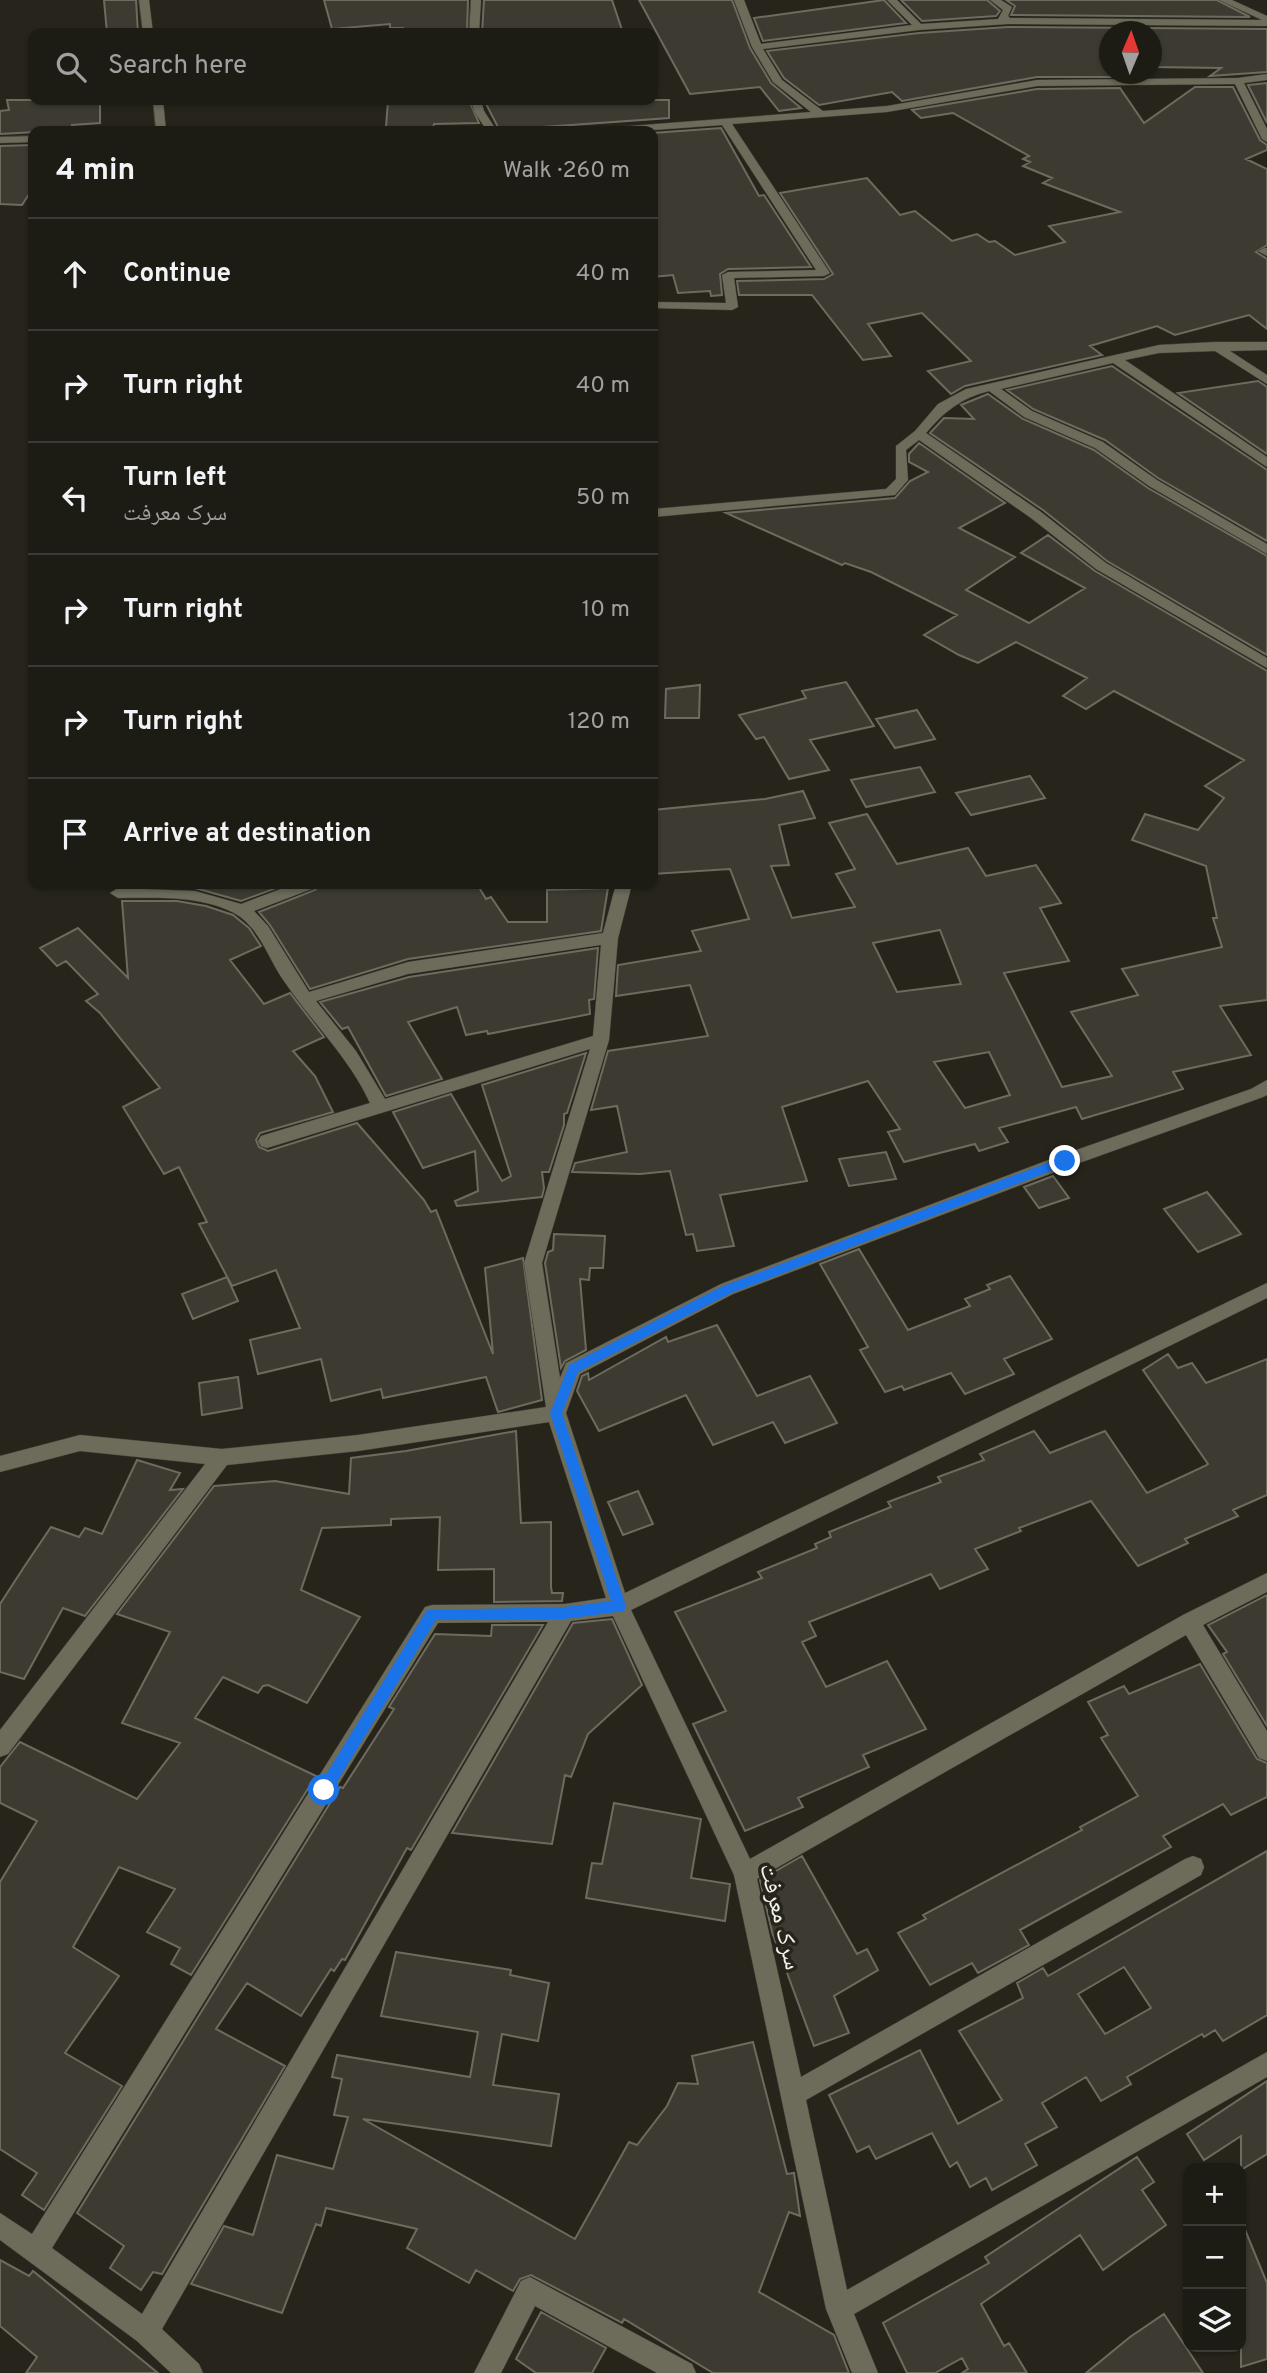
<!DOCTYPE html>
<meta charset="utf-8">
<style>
body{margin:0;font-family:Overpass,"Noto Naskh Arabic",sans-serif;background:#25251d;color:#f1f3f6}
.controls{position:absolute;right:21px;bottom:21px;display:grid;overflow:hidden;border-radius:14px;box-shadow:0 2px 5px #0004}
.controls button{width:63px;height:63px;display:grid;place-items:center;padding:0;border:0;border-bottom:2px solid #3b3a34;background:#1d1c14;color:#f1f3f6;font:35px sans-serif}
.compass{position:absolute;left:1099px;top:21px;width:63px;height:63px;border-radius:50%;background:#1d1c14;box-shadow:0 2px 5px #0004;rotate:2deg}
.stop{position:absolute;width:21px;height:21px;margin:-16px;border:5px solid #1a73e8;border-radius:50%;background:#fff}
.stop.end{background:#1a73e8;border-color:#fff;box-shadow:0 2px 7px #0008}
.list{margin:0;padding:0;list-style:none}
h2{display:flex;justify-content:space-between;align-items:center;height:91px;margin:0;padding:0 28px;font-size:30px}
h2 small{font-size:23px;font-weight:400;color:#a0a1a0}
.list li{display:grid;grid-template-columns:46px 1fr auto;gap:21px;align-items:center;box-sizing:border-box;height:112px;padding:0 28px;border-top:2px solid #3b3a34}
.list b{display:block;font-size:26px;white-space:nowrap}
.list p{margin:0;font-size:23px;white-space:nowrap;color:#a0a1a0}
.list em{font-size:23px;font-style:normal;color:#a0a1a0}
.icon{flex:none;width:38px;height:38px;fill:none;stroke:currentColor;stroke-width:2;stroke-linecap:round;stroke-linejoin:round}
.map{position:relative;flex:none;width:1267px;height:2373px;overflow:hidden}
.search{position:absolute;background:#1d1c14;box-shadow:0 2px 5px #0004;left:28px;top:28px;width:630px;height:77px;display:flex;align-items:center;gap:18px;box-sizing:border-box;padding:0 24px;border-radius:14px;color:#a0a1a0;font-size:26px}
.panel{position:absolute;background:#1d1c14;box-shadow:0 2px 5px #0004;left:28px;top:126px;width:630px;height:763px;border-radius:14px}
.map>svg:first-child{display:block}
</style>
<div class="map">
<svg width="1267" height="2373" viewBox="0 0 1267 2373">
<rect width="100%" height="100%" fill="#27251b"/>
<path fill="#3d3b31" stroke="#6d6b5f" stroke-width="2" fill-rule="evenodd" d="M104 0H136L138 33H107Z
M324 0H468L467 33H403V28H390V24L332 29Z
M484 0H612L623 33H482Z
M639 0H732L750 48 771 83 801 108 779 111 760 87 690 94Z
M884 0 906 23 763 41 754 18Z
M901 0H987L1000 11 996 16 922 21Z
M1006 0H1217L1250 17 1011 15 1015 6Z
M1008 27 1267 29V72L1210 76 1221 68 1152 67V32H1110V66H1105L1112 77H1037L902 101 892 92 819 105 784 78 767 51 919 33Z
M1267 83V123L1248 85Z
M1195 87H1233L1260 140 1267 145V150L1246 159 1267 169V245L1256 252 1267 259V329L1249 315 1175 335 1157 326 1090 346 1102 355 965 386 951 394 928 371 971 361 922 313 868 324 891 356 863 360 812 295H739L737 281 824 279 833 274 780 193 867 178 900 215 915 211 952 241 977 234 989 242 995 241 1015 255 1065 242 1049 226 1120 212 1043 183 1052 178 1023 166 1030 162 1023 159 1029 156 953 113 921 118 912 110 1037 89 1120 88 1144 123Z
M7 100H100V123L72 125V130L0 134V111L9 110Z
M425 100H469L479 123 434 124 432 131H390V127H386L388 101Z
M484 100H669V118L544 127 546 131H500Z
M721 128 759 196 764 195 811 267 728 269 720 274 722 295 711 296 710 291 678 293 673 275 653 277V133Z
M33 145V188L22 205 0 204V146Z
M1112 366 1267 470V541L1158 478 1105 440 1033 409 1007 390Z
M1258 381 1267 387V454L1178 393Z
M988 394 1023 419 1094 450 1148 488 1267 556V655L1107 561 1043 510 930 433 944 418 974 419 961 405Z
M919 443 1005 503 959 528 1015 557 966 590 1029 623 1085 588 1021 553 1048 535 1095 571 1267 671V1000L1220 1006 1251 1055 1173 1072 1183 1089 1082 1119 1076 1107 999 1128 1008 1142 979 1151 975 1144 904 1162 888 1132 900 1129 868 1081 782 1107 807 1181 720 1195 734 1246 697 1251 693 1234 686 1235 670 1171 640 1174 572 1172 575 1163 627 1152 617 1106 591 1110 608 1051 708 1036 690 985 616 996 618 965 701 951 692 931 749 919 730 869 653 874V810L765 799 803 791 815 818 779 825 789 865 771 866 792 918 855 907 836 874 855 869 829 823 867 814 897 864 968 848 986 876 1036 865 1061 903 1040 908 1069 961 1004 973 1062 1087 1112 1076 1071 1012 1138 995 1122 969 1222 947 1213 918H1217L1206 866 1132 840 1145 814 1198 830 1224 798 1205 786 1244 760 1114 691 1086 709 1063 696 1087 678 1016 642 978 663 959 655 924 635 957 615 871 572 845 563 842 565 726 513 895 498 910 481 928 472 909 462V454ZM940 930 961 984 897 992 873 943ZM989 1052 1010 1095 965 1108 934 1062Z
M846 682 874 726 810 740 829 770 789 779 764 737 756 739 739 715 806 698 802 691Z
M700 685 699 718H665L666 689Z
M917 710 935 739 895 748 876 719Z
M920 767 935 792 866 807 851 780Z
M1030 776 1045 798 971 815 956 793Z
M121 884H287L241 901 195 888Z
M320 884H477L486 899 491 897 508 922H547V890L608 888 601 931 408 959 310 989 270 925 259 912 315 890Z
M122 901H177L206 906 233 915 249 928 261 946 230 960 264 1004 290 993 324 1037 293 1051 315 1076 333 1112 260 1133 256 1140 259 1147 268 1151 357 1123 424 1200 431 1212 436 1210 493 1354 485 1268 523 1258 542 1400 498 1412 486 1377 383 1398 381 1389 331 1401 321 1359 258 1374 250 1340 300 1328 276 1270 232 1286 199 1224 207 1222 179 1167 164 1174 123 1107 160 1088 100 1013 86 1001 98 994 66 961 57 966 40 948 78 928 128 978Z
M598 948 594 999 589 1000 590 1014 488 1034 487 1031 466 1035 457 1007 408 1022 442 1079 386 1096 348 1027 342 1029 320 1002 409 977Z
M586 1053 567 1113 564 1114V1125L549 1172H542L544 1188 542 1197 457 1206 455 1201 478 1191 475 1151 423 1168 393 1112 451 1094 502 1181 511 1176 482 1085Z
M886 1152 896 1179 849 1186 839 1159Z
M1053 1176 1069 1198 1039 1208 1024 1187Z
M1207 1192 1241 1234 1198 1252 1164 1209Z
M554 1234 605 1236 603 1268H590L589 1280 580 1279 586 1350 565 1361 561 1368 545 1263 548 1252 553 1250Z
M859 1249 908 1330 970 1306 965 1299 990 1289 987 1285 1010 1276 1052 1339 1004 1359 1014 1374 965 1394 951 1373 904 1390 902 1386 885 1392 860 1350 868 1347 820 1264Z
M227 1277 238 1301 193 1319 182 1294Z
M717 1325 757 1396 810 1376 837 1423 785 1443 773 1422 713 1445 686 1395 599 1431 577 1391 582 1376 588 1373 589 1380 666 1337 668 1342Z
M1168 1354 1178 1368 1192 1363 1206 1383 1267 1359V1495L1233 1510 1238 1516 1185 1539 1188 1543 1138 1566 1091 1501 1019 1528 1021 1531 975 1549 988 1569 940 1589 931 1574 809 1622 816 1636 802 1642 826 1687 887 1661 926 1729 863 1755 869 1767 798 1798 803 1807 745 1831 693 1724 726 1711 675 1612 762 1578 758 1572 817 1548 815 1544 831 1537 829 1532 891 1507 888 1502 941 1482 938 1477 984 1460 980 1454 1034 1431 1050 1453 1105 1431 1147 1493 1205 1466 1208 1464 1143 1370Z
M238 1377 242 1408 202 1415 199 1383Z
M516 1431 521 1523 551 1522V1587L552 1593H563L562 1601 494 1602V1569L438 1570 440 1517 391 1519V1525L322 1528 301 1590 360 1617 307 1703 268 1685 263 1686 258 1693 223 1677 195 1718 316 1776 191 1975 171 1964 180 1948 147 1932 175 1889 119 1867 73 1947 119 1976 65 2053 122 2086 44 2210 22 2195 37 2173 0 2149V1882L37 1821 0 1803V1767L20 1742 137 1799 180 1743 122 1723 170 1632 117 1614 214 1486 275 1481 349 1494 351 1458 406 1451Z
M137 1460 180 1473 170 1490 183 1489 85 1616 63 1608 24 1679 0 1672V1604L24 1567 51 1527 79 1537 85 1528 102 1534Z
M638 1491 653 1524 623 1535 608 1502Z
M1267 1595V1726L1223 1654 1227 1652 1208 1625Z
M612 1619 642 1685 588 1734 571 1777 565 1775 552 1844 452 1833 573 1623Z
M492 1625H543L411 1850 407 1848 345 1960 342 1959 334 1971 331 1969 301 2016 247 1983 216 2029 285 2066 162 2274 153 2272 141 2290 110 2268 124 2246 77 2213 340 1787 343 1788 394 1709 389 1707 435 1634 491 1636Z
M1200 1664 1257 1759 1267 1763V1797L1231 1815 1223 1804 1163 1836 1171 1847 1020 1930 1029 1945 978 1973 972 1963 930 1985 898 1933 926 1919 923 1915 1082 1830 1080 1827 1138 1796 1101 1738 1108 1735 1088 1702 1124 1686 1129 1694Z
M614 1803 701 1819 691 1878 730 1884 725 1921 586 1898 592 1863 602 1864Z
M1267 1851V2015L1223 2041 1215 2030 1204 2037 1202 2034 1127 2077 1131 2084 1101 2101 1086 2077 1042 2103 1057 2127 1025 2144 1037 2165 992 2190 986 2178 970 2187 957 2162 950 2167 932 2133 876 2159 869 2146 857 2152 829 2095 920 2050 958 2124 1002 2100 959 2031 1023 1998 1017 1983 1043 1968 1048 1976ZM1124 1967 1151 2008 1105 2034 1078 1994Z
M802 1856 857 1954 867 1949 878 1970 834 1996 849 2033 814 2046 772 1932 760 1880Z
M396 1952 511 1970 510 1975 549 1983 538 2041 502 2034 493 2085 559 2094 551 2146 363 2119 575 2239 629 2142 637 2145 667 2106 678 2083 698 2084 692 2056 753 2042 787 2174 794 2173 800 2216 789 2212 759 2292 834 2335 849 2373H713L624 2319 622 2323 531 2275 520 2279 513 2291 476 2270 469 2283 407 2248 417 2229 326 2208 321 2226 316 2224 282 2313 191 2284 224 2226 253 2235 277 2155 333 2169 348 2117 334 2115 342 2079 332 2077 337 2055 470 2077 478 2032 381 2016Z
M1267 2081V2154L1241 2170V2136L1204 2160 1187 2134Z
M1137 2157 1154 2182 1142 2190 1166 2225 1103 2270 1080 2235 981 2304 1004 2346 1009 2343 1027 2373H962L968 2369 962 2358 935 2373H907L883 2323 989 2263 985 2257Z
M1241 2220 1267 2283V2359L1241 2367Z
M0 2260 29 2276 33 2271 158 2373H26L37 2357 0 2326Z
M541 2312 606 2348 592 2373H536L516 2359Z
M1164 2314 1203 2373H1086L1130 2337Z"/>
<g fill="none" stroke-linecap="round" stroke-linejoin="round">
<defs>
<path id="street" d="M139 0H149L153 33H143Z
M471 0H481L479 33H469Z
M734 0H744L761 44 912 25 887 0H897L921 24 998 19 1003 10 990 0H1001L1012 7 1008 16 1010 18 1262 20 1219 0H1232L1267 16V26L1008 24 919 30 763 49 782 80 823 111 887 106 1037 80 1238 78 1267 74V80L1244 83 1267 129V142L1262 139 1235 84 1037 86 887 112 732 124 830 273 824 276 734 278 738 307 732 310 653 308V302L726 303 722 275 728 272 816 270 722 125 640 131H599L604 128 811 112 773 82 752 47Z
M153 100H163L166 131H156Z
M471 100H481L484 111 497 131H487L474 111Z
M33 136V142L0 143V137Z
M1264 248H1267V256L1258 251Z
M1215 342H1267V350L1230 351 1267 375V384L1215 351 1159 353 1125 360 1267 457V467L1113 363 1001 389 1032 411 1103 442 1157 480 1267 544V554L1149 486 1095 448 1024 417 989 391C961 398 944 412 926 433L1041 512 1106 563 1267 658V668L1096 569 1031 518 919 440 906 450 908 480 895 495 653 517V509L886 489 896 479V446L915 431 938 404 966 389 1159 345Z
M294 884H317L314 888 254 911 268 926 309 992 408 962 603 933 616 884H632L618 938 609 1040 542 1263 560 1378 566 1363 721 1284 1059 1156 1251 1089 1267 1080V1095L1263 1097 1071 1166 733 1294 580 1374 566 1413 625 1593 1267 1283V1298L631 1610 750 1859 1183 1615 1267 1573V1592L1203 1625 1267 1731V1761L1259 1758 1186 1635 757 1879 801 2077 1185 1859 1193 1856 1201 1859 1204 1867 1201 1875 806 2100 847 2290 1267 2052V2077L854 2314 878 2373H852L826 2309 734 1875 613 1616 571 1621 162 2329 199 2364 203 2373H171L137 2341 0 2240V2213L32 2234 425 1607 432 1605 565 1604 606 1598 549 1422 358 1451 227 1465 8 1754 0 1757V1730L205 1464 80 1451 0 1472V1456L80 1435 222 1449 358 1435 546 1407 524 1263 590 1049 267 1148 261 1146 258 1141 261 1136 370 1103C349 1057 312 1023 284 981 268 959 260 927 234 913 199 895 156 898 118 898L110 893 118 888 195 891 241 904ZM601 945 593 1036 385 1099 356 1051 316 1001 408 974ZM548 1622 142 2314 52 2248 438 1623Z
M530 2277 692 2364 696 2373H657L535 2306 501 2373H474L521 2281Z"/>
</defs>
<use href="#street" stroke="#444238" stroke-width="1"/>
<use href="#street" fill="#6d6b5a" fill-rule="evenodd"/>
</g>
<path fill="#1a73e8" d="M1065 1156 1071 1161 1069 1164 731 1293 578 1372 562 1413 626 1606 624 1611 565 1619 436 1620 329 1795H319V1786L427 1610 565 1607 611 1601 550 1413 569 1365 723 1286Z"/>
<g text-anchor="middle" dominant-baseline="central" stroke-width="7" stroke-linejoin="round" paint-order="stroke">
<g font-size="24" fill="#f3f3ec" stroke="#27251b">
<text transform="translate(779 1917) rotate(76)">سرک معرفت</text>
</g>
</g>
</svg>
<div class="controls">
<button>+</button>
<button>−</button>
<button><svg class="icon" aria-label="layers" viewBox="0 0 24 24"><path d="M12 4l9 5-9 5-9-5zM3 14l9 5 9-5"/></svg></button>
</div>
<svg class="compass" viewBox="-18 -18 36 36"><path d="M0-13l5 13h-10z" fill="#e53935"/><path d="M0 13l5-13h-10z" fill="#a0a1a0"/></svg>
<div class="stop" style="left:324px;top:1790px"></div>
<div class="stop end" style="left:1065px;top:1161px"></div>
<div class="search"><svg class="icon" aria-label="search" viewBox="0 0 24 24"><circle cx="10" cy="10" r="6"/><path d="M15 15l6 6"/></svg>Search here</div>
<section class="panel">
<h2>4 min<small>Walk · 260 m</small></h2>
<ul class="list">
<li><svg class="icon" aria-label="ahead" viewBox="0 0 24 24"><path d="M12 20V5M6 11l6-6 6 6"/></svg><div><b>Continue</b></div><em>40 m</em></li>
<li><svg class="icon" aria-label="right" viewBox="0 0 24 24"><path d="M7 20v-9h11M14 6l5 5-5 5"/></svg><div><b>Turn right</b></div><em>40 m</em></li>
<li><svg class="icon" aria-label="left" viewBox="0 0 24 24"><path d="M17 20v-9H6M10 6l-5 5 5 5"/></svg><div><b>Turn left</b><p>سرک معرفت</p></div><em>50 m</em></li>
<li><svg class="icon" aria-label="right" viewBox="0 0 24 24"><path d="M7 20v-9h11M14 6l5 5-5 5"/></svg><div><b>Turn right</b></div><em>10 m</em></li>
<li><svg class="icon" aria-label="right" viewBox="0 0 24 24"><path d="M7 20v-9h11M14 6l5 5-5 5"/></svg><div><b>Turn right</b></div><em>120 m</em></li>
<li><svg class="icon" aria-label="arrive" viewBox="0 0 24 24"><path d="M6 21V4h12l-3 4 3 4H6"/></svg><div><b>Arrive at destination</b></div></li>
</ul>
</section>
</div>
